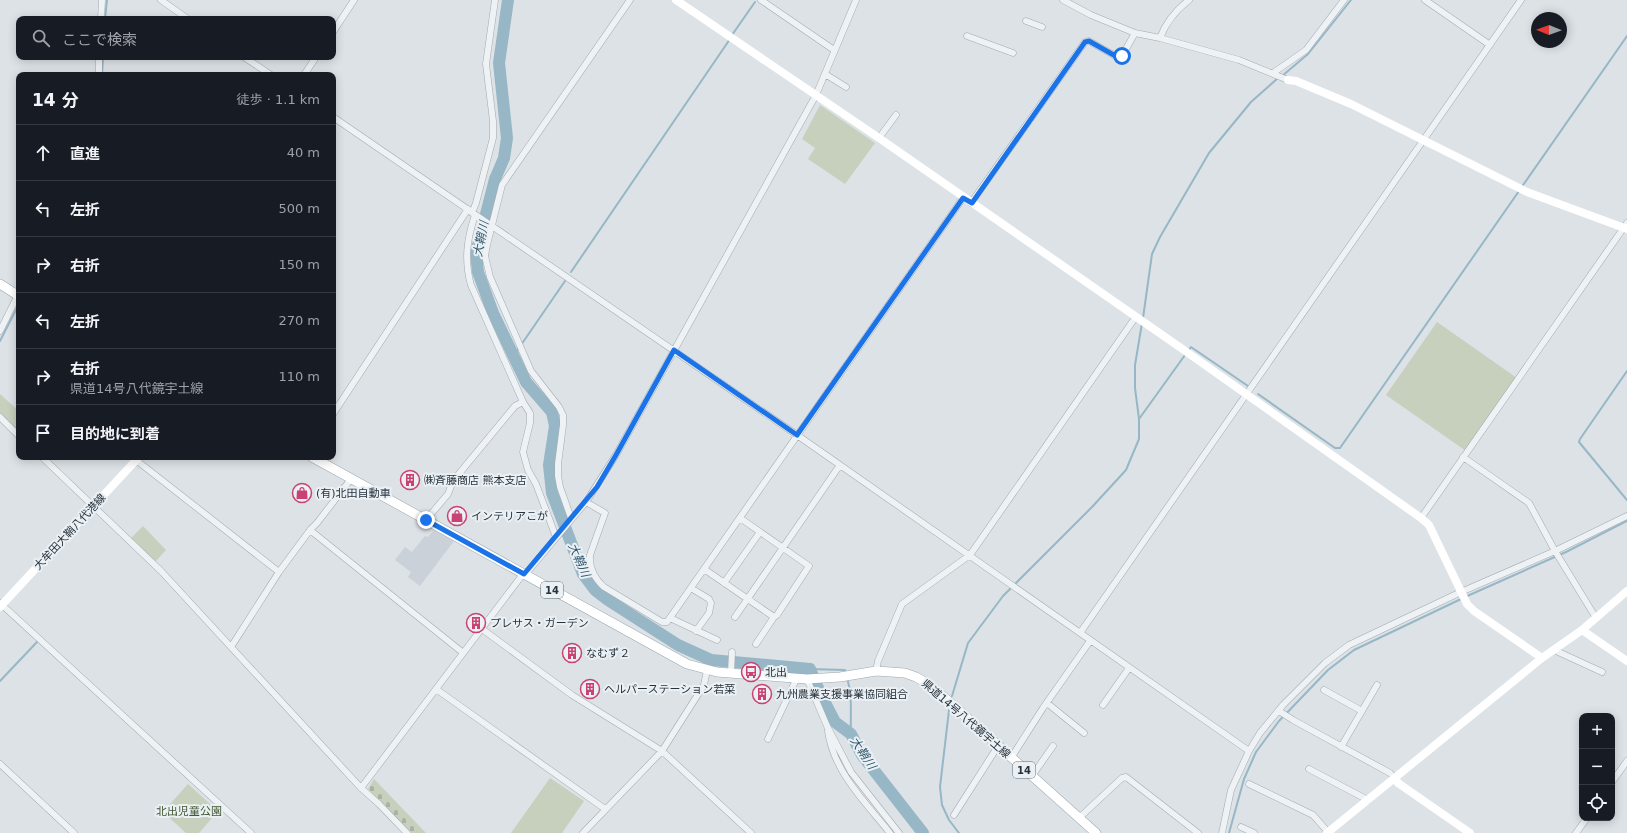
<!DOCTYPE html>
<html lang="ja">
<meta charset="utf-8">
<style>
body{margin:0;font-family:"DejaVu Sans","Noto Sans JP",sans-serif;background:#20242c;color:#f1f3f6}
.controls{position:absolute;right:12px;bottom:12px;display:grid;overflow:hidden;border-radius:8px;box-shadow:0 2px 10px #0003}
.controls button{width:36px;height:36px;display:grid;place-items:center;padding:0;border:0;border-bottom:1px solid #363941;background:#171b24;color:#f1f3f6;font:20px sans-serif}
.compass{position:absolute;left:1531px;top:12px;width:36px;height:36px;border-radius:50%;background:#171b24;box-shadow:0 2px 10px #0003;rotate:271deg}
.stop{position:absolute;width:12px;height:12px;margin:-9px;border:3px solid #1a73e8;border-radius:50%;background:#fff}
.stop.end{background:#1a73e8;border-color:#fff;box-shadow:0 1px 4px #0008}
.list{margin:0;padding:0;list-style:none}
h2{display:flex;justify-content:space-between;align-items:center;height:52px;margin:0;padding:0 16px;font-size:17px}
h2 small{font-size:13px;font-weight:400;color:#9ea1a6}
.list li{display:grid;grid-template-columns:26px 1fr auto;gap:12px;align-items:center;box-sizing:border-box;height:56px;padding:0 16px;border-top:1px solid #363941}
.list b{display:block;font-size:15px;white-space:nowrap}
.list p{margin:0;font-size:13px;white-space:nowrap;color:#9ea1a6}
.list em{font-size:13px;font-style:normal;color:#9ea1a6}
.icon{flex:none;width:22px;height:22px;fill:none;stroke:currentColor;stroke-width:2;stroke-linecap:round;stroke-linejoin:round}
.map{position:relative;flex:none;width:1627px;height:833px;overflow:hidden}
.search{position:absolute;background:#171b24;box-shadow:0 2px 10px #0003;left:16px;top:16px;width:320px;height:44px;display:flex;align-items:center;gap:10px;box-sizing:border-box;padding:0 14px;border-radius:8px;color:#9ea1a6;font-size:15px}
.panel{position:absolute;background:#171b24;box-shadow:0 2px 10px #0003;left:16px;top:72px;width:320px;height:388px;border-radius:8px}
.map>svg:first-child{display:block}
</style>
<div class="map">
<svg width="1627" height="833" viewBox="0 0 1627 833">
<defs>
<pattern id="cemetery-stones" width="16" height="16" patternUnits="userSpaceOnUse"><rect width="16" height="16" fill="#c6d0bd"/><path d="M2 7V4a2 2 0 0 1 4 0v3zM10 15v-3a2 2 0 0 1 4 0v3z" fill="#aab3a3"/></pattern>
</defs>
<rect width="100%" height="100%" fill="#dce2e6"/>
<path fill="#cad1d8" d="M434 530 454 541 420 586 408 577 411 572 395 560 405 547 412 552 425 536 428 537Z"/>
<path fill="#c6d0bd" d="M820 105 875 143 845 184 808 159 815 148 802 139Z
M1437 322 1517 378 1466 451 1386 395Z
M0 394 19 411V432L0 413Z
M143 526 166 550 155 562 131 538Z
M550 778 584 801 562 833H511Z
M188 784 218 811 199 833H186L163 812Z"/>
<path fill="url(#cemetery-stones)" d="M374 779 426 833H412L368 789Z"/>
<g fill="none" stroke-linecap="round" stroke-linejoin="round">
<path stroke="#97b7c6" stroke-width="2" d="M105 19 107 0
M732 35 755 2
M102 75 103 57
M1282 76 1308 54 1351 0
M1521 188 1627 36
M571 272 730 39
M1143 318 1152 254 1160 237 1209 153 1251 102 1278 78
M0 341 19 304
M521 345 565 281
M1188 351 1191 347 1248 386
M514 354 519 348
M1627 371 1580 439 1579 442 1627 500
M1258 394 1335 448H1340L1519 191
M1139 419 1185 355
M1465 597 1566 552 1627 521
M810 669 845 670 846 674
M847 678C853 696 850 716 851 734
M0 681 37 642
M952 696 968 643 1003 596 1092 507 1126 470 1139 439V419L1135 388V365L1142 323
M949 710 940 787 942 805 949 820 959 833
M1229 833 1244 779 1256 752 1279 721 1328 670 1354 650 1461 599"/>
<path stroke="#97b7c6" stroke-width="12" d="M508 0 499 63 507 138 504 158 495 179 476 253 478 272 493 313 526 382 552 412 555 426 549 465 552 493 583 574 595 590 608 600 678 645 711 660 810 669 821 695 835 722 851 734 862 755 923 833"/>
<defs>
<path id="street" d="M161 0 188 19
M761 0 834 50
M1063 0 1091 15 1135 33 1160 38 1239 60 1288 80
M1425 0 1490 45
M101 19 102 0
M1026 21 1042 27
M333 32 354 0
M967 36 1013 53
M1160 38C1166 22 1176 10 1189 0
M244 57 271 75
M1273 73 1306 50 1344 0
M825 74 846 87
M99 75V57
M304 75 316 57
M333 117 797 435 1249 751
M879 138 896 115
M971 203 1085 42 1089 41 1119 58 1122 56 1135 33
M472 213 476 203 493 138V121L486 64 495 0
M475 215C467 239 464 260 471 285L523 402 530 413V423L523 452 528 470 536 484 556 537
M0 331 19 293
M333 414 468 209
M0 417 19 436
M42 457 161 571 361 788 379 804 407 833
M1463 457 1529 503 1555 551 1596 618
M136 460 279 572
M586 502 605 513 590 555C589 568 594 578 604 587L662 622H667L963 198
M571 518 560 487 558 476V464L563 425V415L559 407 531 371 490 277 485 256 487 245 502 185 630 0
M740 518 809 566 777 615 774 617 756 644
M1421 518 1627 223
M426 520 448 494 453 481 515 406 523 402
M310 530 462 652
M704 569 774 617
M724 583 760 532
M691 588 709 599 711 603 709 613 696 631
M0 603 251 833
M735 617 840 465
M670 618 717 640
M482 629 572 695 662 751 751 833
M1080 633 1521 0
M231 647 279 572 310 530 317 523 351 479
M1554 650 1602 672
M876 671 878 661 902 604 970 555 1135 318
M731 673 732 652
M807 679 827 726 851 772 899 833
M436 689 605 809
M1324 690 1362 711
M1047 703 1084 733
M1103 705 1129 668
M1279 711 1293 720 1390 773 1395 778
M828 731C833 771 866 803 890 833
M768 739 795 682 794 678
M1341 747 1377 685
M1011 758 1043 708 1090 641
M0 764 74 833
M1309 769 1368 800
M1032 776 1053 746
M1612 782 1627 761
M1249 784 1313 815 1328 832
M361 788 520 578 529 570 586 502 616 455 816 95 856 0
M954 815 998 746
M1079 818 1122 778 1126 777 1198 833
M1241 827 1254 833
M583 833 662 751 704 685 707 670
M1222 833 1231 790 1249 751 1260 733 1283 705 1325 663 1349 645 1461 592 1555 551 1627 516
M1576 833 1587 818"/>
<path id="primary" d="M0 284 19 296
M312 457 687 664 717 672 807 679 840 677 876 671 905 673 916 677 930 685 954 706 1096 833"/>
</defs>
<use href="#street" stroke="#a2aab0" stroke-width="7"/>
<use href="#primary" stroke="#9ca9b1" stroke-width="10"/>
<use href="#street" stroke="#eef2f4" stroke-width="6"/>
<path stroke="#fff" stroke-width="8" d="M676 0 879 138 1181 348 1421 518 1429 525 1467 604 1474 611 1542 658
M1288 80 1296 81 1351 104 1527 192 1627 229
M0 607 139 457
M1582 630 1627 661
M1395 778 1398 783 1470 833
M1327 833 1542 658 1582 630 1627 591"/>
<use href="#primary" stroke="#fff" stroke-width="9"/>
</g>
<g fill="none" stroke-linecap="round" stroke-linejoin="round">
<path stroke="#1a73e8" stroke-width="5" d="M426 520 524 574 597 487 616 455 674 350 797 435 963 198 972 203 1085 42 1089 41 1119 58 1122 56"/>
</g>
<defs>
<symbol id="building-ring" viewBox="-11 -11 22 22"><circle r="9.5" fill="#ebf0f4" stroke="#ca4272" stroke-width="1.5"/><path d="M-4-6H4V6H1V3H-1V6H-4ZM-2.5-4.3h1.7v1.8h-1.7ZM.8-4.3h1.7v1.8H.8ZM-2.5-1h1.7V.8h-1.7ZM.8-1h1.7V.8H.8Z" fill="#ca4272"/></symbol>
<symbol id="shop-ring" viewBox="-11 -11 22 22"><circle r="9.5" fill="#ebf0f4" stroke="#ca4272" stroke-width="1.5"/><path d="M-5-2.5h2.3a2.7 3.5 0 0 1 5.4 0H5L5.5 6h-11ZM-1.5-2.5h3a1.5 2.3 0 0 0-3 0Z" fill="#ca4272"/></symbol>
<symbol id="bus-ring" viewBox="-11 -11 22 22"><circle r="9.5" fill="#ebf0f4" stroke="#ca4272" stroke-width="1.5"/><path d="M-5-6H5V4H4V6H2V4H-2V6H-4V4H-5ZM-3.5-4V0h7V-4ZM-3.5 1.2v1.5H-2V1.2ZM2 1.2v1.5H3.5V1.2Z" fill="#ca4272"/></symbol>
</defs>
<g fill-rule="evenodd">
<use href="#building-ring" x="399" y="469" width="22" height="22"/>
<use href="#shop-ring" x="291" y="482" width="22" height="22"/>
<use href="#shop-ring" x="446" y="505" width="22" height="22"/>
<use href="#building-ring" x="465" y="612" width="22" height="22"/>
<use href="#building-ring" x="561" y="642" width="22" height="22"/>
<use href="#bus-ring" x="740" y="661" width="22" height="22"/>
<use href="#building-ring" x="579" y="678" width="22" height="22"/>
<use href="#building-ring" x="751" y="683" width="22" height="22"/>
</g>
<g text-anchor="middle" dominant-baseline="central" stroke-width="4" stroke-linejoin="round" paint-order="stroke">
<g fill="#ebf0f4" stroke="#616b73" stroke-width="1">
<rect x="541" y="582" width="22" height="16" rx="3"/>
<rect x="1013" y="762" width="22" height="16" rx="3"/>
</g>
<g font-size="10" font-weight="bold" fill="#26323c">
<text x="552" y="590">14</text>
<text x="1024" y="770">14</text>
</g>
<g font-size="11" fill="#26323c" stroke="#ebf0f4" text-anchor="start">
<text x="424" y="480">㈱斉藤商店 熊本支店</text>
<text x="316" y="493">(有)北田自動車</text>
<text x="471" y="516">インテリアこが</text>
<text x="490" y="623">プレサス・ガーデン</text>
<text x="586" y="653">なむず２</text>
<text x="765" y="672">北出</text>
<text x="604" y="689">ヘルパーステーション若菜</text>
<text x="776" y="694">九州農業支援事業協同組合</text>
</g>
<g font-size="11" fill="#26323c" stroke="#ebf0f4">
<text transform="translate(70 532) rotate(-47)">大牟田大鞘八代港線</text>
<text transform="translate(966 719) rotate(41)">県道14号八代鏡宇土線</text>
</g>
<g font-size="11" fill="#425734" stroke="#ebf0f4">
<text x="189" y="811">北出児童公園</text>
</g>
<g font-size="12" font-style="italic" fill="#32596e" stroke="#ebf0f4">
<text transform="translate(481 239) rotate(-79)">大鞘川</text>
<text transform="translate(579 560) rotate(66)">大鞘川</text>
<text transform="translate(863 753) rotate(57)">大鞘川</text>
</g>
</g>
</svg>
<div class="controls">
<button>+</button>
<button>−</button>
<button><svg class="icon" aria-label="locate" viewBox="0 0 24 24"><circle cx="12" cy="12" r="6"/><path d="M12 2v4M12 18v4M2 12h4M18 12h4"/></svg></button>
</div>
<svg class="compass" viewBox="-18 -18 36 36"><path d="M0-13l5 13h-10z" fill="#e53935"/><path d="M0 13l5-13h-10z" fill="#9ea1a6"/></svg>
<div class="stop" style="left:1122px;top:56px"></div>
<div class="stop end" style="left:426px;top:520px"></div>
<div class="search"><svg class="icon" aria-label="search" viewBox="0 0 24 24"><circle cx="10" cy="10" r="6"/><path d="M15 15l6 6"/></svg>ここで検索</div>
<section class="panel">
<h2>14 分<small>徒歩 · 1.1 km</small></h2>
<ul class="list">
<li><svg class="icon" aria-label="ahead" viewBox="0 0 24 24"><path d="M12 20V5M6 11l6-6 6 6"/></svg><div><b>直進</b></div><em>40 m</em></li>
<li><svg class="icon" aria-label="left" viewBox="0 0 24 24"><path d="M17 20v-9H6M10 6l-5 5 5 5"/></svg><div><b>左折</b></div><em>500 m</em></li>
<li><svg class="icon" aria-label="right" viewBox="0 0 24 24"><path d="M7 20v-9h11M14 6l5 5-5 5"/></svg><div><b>右折</b></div><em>150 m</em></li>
<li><svg class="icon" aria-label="left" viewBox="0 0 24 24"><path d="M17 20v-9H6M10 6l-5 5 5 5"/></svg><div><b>左折</b></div><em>270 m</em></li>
<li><svg class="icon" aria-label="right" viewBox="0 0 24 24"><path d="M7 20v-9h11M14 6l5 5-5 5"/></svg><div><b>右折</b><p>県道14号八代鏡宇土線</p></div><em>110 m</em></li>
<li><svg class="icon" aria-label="arrive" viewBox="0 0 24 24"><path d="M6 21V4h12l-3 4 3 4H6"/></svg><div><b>目的地に到着</b></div></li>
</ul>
</section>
</div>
